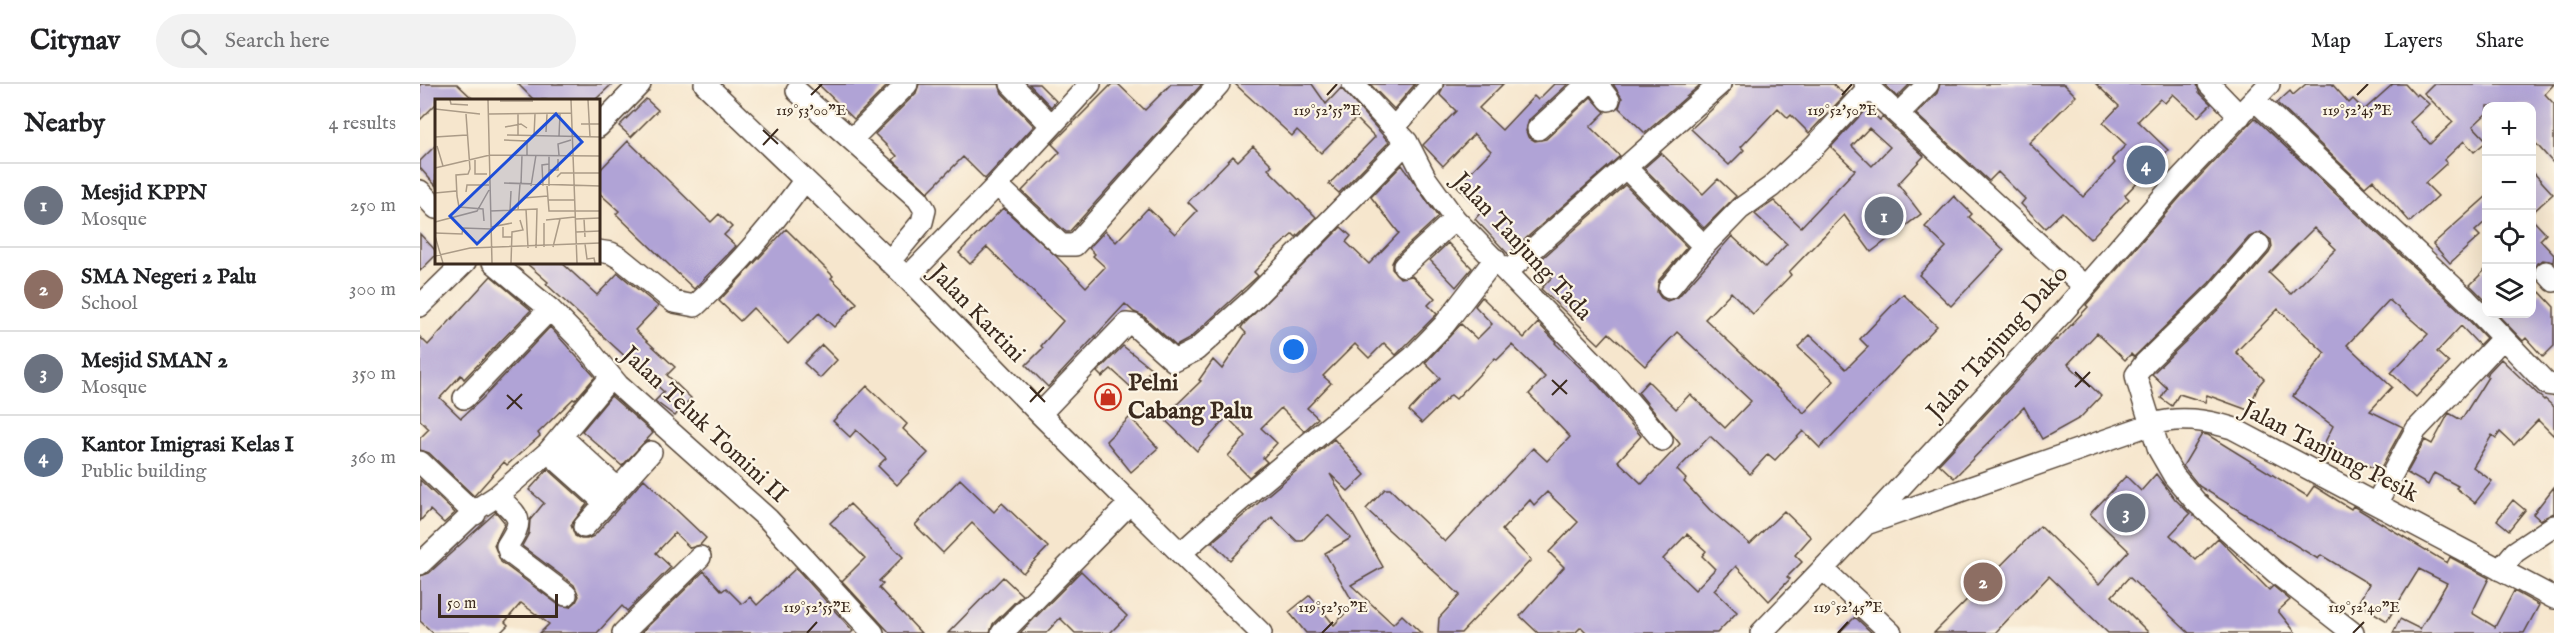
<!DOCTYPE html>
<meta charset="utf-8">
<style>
body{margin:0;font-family:"IM FELL English",serif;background:#f2f2f2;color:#202124}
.controls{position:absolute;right:18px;top:18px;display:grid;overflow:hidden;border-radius:12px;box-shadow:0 6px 24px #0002}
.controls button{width:54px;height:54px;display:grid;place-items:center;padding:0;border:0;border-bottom:2px solid #e0e0e0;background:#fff;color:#202124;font:30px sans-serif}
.scale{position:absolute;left:18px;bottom:15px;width:120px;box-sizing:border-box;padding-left:6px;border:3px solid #3b2a1e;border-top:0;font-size:16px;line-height:21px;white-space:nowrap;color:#3b2a1e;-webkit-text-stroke:4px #fcf5e5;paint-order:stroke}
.you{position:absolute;left:874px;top:266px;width:21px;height:21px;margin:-15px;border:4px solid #fff;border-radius:50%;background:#1a73e8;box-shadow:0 0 0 9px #1a73e833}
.badge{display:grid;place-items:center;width:39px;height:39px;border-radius:50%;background:#0b8043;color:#fff;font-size:20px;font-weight:700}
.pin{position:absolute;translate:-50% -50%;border:3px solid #fff;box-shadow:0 2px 6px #0006}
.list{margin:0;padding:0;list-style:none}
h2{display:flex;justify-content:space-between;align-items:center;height:78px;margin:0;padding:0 24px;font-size:26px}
h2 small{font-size:20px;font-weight:400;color:#757577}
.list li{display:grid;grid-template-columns:39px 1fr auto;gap:18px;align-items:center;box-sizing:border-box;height:84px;padding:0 24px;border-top:2px solid #e0e0e0}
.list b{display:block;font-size:22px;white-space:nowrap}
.list p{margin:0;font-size:20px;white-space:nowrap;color:#757577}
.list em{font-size:20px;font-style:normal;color:#757577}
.icon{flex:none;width:33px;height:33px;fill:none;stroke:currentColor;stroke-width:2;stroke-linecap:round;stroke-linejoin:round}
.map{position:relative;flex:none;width:2134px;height:549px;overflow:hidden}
header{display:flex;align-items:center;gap:36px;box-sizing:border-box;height:84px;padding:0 30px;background:#fff;border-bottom:2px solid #e0e0e0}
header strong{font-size:28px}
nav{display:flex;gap:33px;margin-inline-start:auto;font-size:21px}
.search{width:420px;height:54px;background:#f2f2f2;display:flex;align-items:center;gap:15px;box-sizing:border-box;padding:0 21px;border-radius:33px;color:#757577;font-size:22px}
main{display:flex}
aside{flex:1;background:#fff}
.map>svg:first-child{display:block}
</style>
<header>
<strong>Citynav</strong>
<div class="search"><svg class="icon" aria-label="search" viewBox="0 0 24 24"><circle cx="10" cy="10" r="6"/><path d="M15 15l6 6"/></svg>Search here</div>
<nav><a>Map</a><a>Layers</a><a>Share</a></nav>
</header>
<main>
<aside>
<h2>Nearby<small>4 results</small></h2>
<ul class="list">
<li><span class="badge" style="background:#6b7280">1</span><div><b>Mesjid KPPN</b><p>Mosque</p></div><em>250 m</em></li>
<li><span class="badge" style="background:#8d6e63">2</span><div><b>SMA Negeri 2 Palu</b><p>School</p></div><em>300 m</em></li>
<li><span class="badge" style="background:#6b7280">3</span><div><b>Mesjid SMAN 2</b><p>Mosque</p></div><em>350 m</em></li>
<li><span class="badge" style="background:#5c6f8a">4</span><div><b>Kantor Imigrasi Kelas I</b><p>Public building</p></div><em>360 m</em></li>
</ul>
</aside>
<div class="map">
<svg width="2134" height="549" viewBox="0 0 2134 549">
<rect width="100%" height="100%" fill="#fcf5e5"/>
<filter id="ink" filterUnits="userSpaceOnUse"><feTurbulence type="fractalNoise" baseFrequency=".0167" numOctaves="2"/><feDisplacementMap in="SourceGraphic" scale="12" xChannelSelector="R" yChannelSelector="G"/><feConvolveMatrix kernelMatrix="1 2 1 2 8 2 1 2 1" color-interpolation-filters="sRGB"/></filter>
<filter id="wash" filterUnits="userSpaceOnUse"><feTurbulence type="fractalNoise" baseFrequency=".008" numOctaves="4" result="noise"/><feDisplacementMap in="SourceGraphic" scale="24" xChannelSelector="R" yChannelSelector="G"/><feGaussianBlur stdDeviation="1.35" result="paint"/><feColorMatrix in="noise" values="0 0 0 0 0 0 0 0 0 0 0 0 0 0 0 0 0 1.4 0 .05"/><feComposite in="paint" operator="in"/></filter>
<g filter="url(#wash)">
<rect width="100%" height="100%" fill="#f6e6cd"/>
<g id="blocks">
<path fill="#b0a3d6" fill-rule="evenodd" d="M0 0H37L54 16H16V20L0 36Z
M98 0H192L175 16H114Z
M398 0H469L434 35Z
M499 0H579L582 9 614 42 565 95 543 73 508 108 473 76 477 72 455 50 496 9Z
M609 0H619L636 17 631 23Z
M692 0H698L725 26 751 0H782L649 148H646L602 107 640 68 632 60Z
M815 0H892L906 20 921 4 969 58 919 109 909 100 955 53 936 34 901 69 877 46 872 52Z
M950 0H995L974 25Z
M1024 0H1083L1059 24 1082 46 1114 12 1118 16 1134 0H1148L1109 36 1106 47 1108 53 1115 57 1126 55 1171 13 1185 28 1170 43 1200 72 1088 170 1055 135 1062 127 1037 102 1071 67 1054 50 1023 82 1003 61 1036 27 1020 11Z
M1193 0H1281L1225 49 1199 24 1202 14Z
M1312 0H1413L1425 11 1389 49 1371 31 1368 34 1358 24 1321 63 1324 66 1309 81 1271 45 1308 10Z
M1464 0H1490L1477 13Z
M1520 0H1644L1656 12 1609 59 1663 113 1695 79 1692 75 1706 61 1683 39 1699 22 1676 0H1777L1779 8 1791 20 1778 33 1753 10 1745 19 1740 15 1718 37 1748 66 1705 111 1709 115 1670 155 1642 128 1625 144 1601 120 1605 115 1578 88 1569 97 1496 30 1517 9Z
M1886 0H1912L1929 19 1933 15 1944 26 1973 0H1985L1996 12 1998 10 2009 20 1990 38 2010 60 2033 38 2004 9 2013 0H2134L2125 10 2134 20V80L2112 55V22H2067V29L2053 42 2067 57 2054 68 2044 57 2024 76 2027 79 2005 99 2018 112 1990 138 1953 96 1945 103 1857 19 1870 7 1873 11Z
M226 15 238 26 211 53 199 42Z
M1447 24 1460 36 1462 33 1504 72 1478 100 1501 130 1451 168 1424 131 1369 188 1371 191 1333 230 1311 208 1285 235 1384 329 1414 297 1378 263 1390 251 1426 285 1448 263 1440 255 1483 210 1517 242 1400 364 1383 347 1355 376 1348 370 1330 390 1290 352 1257 386 1266 395 1264 398 1290 426 1330 460 1364 427 1391 453 1375 471 1382 478 1367 493 1370 495 1349 517 1316 482 1294 506 1317 528 1297 549H1167L1161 543 1155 549H1118L1100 532 1144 483 1129 468 1158 438 1127 408 1114 421 1110 416 1082 446 1111 476 1041 549H1018L1019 534 1040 511 946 425 965 405H970L1025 458 1113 364 1127 377 1150 353 1109 310 1125 293 1092 261 1077 276 1075 274 1036 315 1031 311 1002 339 989 327 1020 294 1005 279 1041 240 1057 255 1072 240 1055 222 1062 213 1104 254 1118 239 1136 258 1135 259 1179 302 1221 352 1198 377 1222 400 1260 360 1218 308 1228 297 1256 325 1270 310 1305 344 1331 317 1257 248 1225 282 1189 249 1179 260 1121 205 1132 193 1117 179 1205 101 1267 163 1239 196 1237 208 1241 214 1247 217 1258 213 1312 152 1345 183 1367 160 1335 130 1354 117 1381 143 1435 86 1411 63ZM1449 44 1470 63 1452 82 1432 62ZM1267 450 1286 467 1282 472 1295 485 1275 506 1243 475Z
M1835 34 2037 224 2066 254 2059 261 2041 242 2017 268 2029 279 1996 313 1971 289 2008 250 1969 216 1927 261 1972 303 1950 327 1983 343 1959 387 1904 360 1913 342 1873 312 1905 269 1858 225 1816 268 1844 295 1839 301 1828 326 1787 311 1785 318 1759 310 1752 322 1741 314 1747 304 1732 290 1807 217 1849 169 1852 163 1851 156 1841 148 1829 153 1789 199 1714 273 1711 270 1705 276 1677 249 1648 280 1681 312 1660 334 1622 355 1604 323 1534 394 1519 380 1636 255 1637 256 1668 223 1666 221 1762 111ZM1894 144 1916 165 1871 210 1849 189Z
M208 57 291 138 299 130 312 143 304 151 316 162 274 205 196 130 199 127 178 108V88Z
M16 61V102L0 84V77Z
M833 62 852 81 848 85 896 133 876 153 873 150 857 164 834 188 838 192 769 255 756 262 723 232 714 228 705 220 628 303 606 281 623 264 621 262 643 237 567 163 550 180 539 169 583 124 636 172 666 203 685 183 673 172 675 170 669 164 685 147 696 158 728 124 755 150 777 127 768 118 813 72 818 77Z
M1241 69 1283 110 1298 95 1316 112 1284 144 1224 84Z
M982 81 1018 133 975 173 972 179V185L980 194 992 192 1015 214 1008 221 1017 230 976 271 964 259 949 274 935 260 903 292 911 299 887 324 898 334 884 347 861 324 841 344 857 359 843 374 847 378 829 393 808 372 826 352 807 333 777 367 743 334 781 297 779 296 793 276 802 285 826 249 821 244 823 241 921 143 931 152 926 158 949 180 979 149 951 113Z
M2112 87 2133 110 2112 129Z
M1534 112 1552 130 1549 133 1584 166 1531 222 1499 191 1526 163 1505 143Z
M2067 112V136L2055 147 2060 152 2030 179 2013 160Z
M2112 135 2126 150 2120 156 2134 171 2133 178 2123 176 2117 179 2114 185 2112 182Z
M366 145 413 192 411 194 437 219 414 243 399 229 368 260 333 224 320 237 299 217Z
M0 150 16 167V171L0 187Z
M1028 159 1052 184 1036 203 1010 176Z
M105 178H141L177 211 198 189 238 222 215 246 255 283 247 291 271 314 255 332 235 317 244 308 126 200 128 198Z
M2067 184V218L2050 201Z
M71 192 111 226 44 295 41 291 20 314 41 334 62 315 130 243 175 293 155 316 153 315 118 349 120 352 87 381 84 378 54 412 9 369 0 366V354L9 345 0 336V253L8 261Z
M2120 208 2134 223V262L2123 273 2106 254 2103 257 2077 230H2112V216Z
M402 261 417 276 400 294 384 279Z
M703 262 732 285 713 305 691 285 682 293 677 288Z
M2081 275 2124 316 2125 315 2134 323V352L2118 336 2094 361 2080 348 2076 354 2072 351 2053 383 2072 397 2055 419 2036 404 2038 402 2014 389 2008 401 1987 389 2005 356 2012 360 2029 329 2041 336 2068 293 2066 291Z
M447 302 487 340 483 345 508 369 477 401 458 382 466 374 436 346 430 353 413 337Z
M191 312 233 349 202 382 162 347Z
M710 333 738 364 711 388 686 357Z
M1782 350 1788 351 1887 412 1894 402 1931 425 1933 422 2027 479 2030 473 2069 494 2052 529 2075 543 2094 507 2119 521 2104 549H1973L1980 535 2000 545 2027 499 1999 485 1967 537 1938 519 1949 500 1901 471 1898 475 1779 402 1763 382Z
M914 355 945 391 928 407 910 390 963 483 931 501 973 540 982 531 1001 549H886L869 528 890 511 914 541 934 520 905 469 931 454 908 431 882 457H877L852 433 810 476 792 458Z
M128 385 167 420 151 441 155 452 161 455H167L174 452 224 395 286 454 280 461 270 464 255 449 236 469 251 483 207 527 202 522 177 549H120L129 540 101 519 85 538 88 541 80 549H13L0 537V492L9 489 76 428 85 439 74 461 81 478 139 521 150 523 156 518 159 512 154 501 102 462 109 449 110 436 124 419 109 406Z
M1736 390 1755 415 1770 430 1750 451 1776 476 1798 454 1849 506 1853 502 1870 516 1858 527 1876 549H1769L1709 493 1692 512 1729 549H1688L1629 492 1575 549H1514L1620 442 1679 500 1709 467 1670 430 1706 392 1721 407Z
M540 395 574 428 582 419 628 463 603 489 552 439 523 469 495 441Z
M0 396 35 429 24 439 10 426 0 437Z
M2134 403V429L2120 436 2113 430Z
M2093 416 2105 426 2089 446 2077 436Z
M430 420 483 473 459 497 463 500 459 504 501 549H470L422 497 445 474 410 439Z
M376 484 433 547 431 549H221L284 487 302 507 306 504 322 520 330 513 337 521Z
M661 487 707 532 690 549H655L640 534 626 549H600Z
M583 493 602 511 573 540 570 549H528Z
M1435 533 1452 549H1419Z"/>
</g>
</g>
<g filter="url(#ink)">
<use href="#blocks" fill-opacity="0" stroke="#574638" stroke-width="1.5"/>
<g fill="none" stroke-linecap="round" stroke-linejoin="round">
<defs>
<path id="minor" d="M285 0 487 194 620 330 841 549
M591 0 631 41
M933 0 987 58 1006 95 1035 135 1188 293 1242 356
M1177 0 1189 16
M1445 0 1664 202
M1789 0 1820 32
M377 7 498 115 505 126 502 138 469 178
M1835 16 2046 215 2127 300 2134 301
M1479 29 1508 0
M178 43 220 0
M974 44 1012 0
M1118 45 1167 0
M432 55 487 0
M1206 84 1284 162
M577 101 641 161H655L799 0
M0 107 16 124
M1839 161 1798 208 1725 279 1716 291 1717 296 1739 366 1754 392 1776 418 1855 488 1933 549
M178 167 191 169 200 174 254 218 275 222C316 184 351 143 384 97
M73 178 130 225 166 262 198 301 348 435 453 549
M984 182 1035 135
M1087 188 1300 0
M2126 188 2134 197
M487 194 577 101 670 0
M1249 204 1284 162 1320 125 1351 103 1394 63 1449 3
M0 222 45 178
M44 314 130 225
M620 330 706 240 714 241 754 277 776 266 834 214 987 58
M142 353 198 405
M128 368 185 419
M0 378 55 430
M77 412C100 434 105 434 87 462L89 468 146 511
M1956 420 1996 346 2083 254
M1446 440 1732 340C1760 332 1785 336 1812 344L2134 514
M164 443 231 368
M761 469 817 419 993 273 1024 241 1075 175
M0 480 60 423 77 412 128 368 191 293
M1403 485 1471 549
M2080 486 2095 468 2134 442
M203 549 280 473
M582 549 710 419
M1341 549 1446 440 1643 228 1753 102 1849 0"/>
</defs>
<use href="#minor" stroke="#574638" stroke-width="24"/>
<use href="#minor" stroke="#fff" stroke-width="21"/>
</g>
</g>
<path fill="none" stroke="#3b2a1e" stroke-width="2" d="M391 11 402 0M907 11 917 0M1422 11 1432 0M1937 11 1948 0M343 46 358 60M343 61 358 45M1655 288 1670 303M1132 296 1147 310M610 303 625 318M1655 303 1670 288M87 311 102 325M1132 311 1147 296M610 318 624 303M87 325 102 310M387 549 397 538M902 549 913 538M1418 549 1428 538M1933 549 1944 538"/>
<defs>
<symbol id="shop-ring" viewBox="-11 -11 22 22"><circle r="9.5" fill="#fcf5e5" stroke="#c8321e" stroke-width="1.5"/><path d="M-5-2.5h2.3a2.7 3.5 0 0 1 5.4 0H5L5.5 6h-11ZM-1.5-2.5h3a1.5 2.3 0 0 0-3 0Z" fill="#c8321e"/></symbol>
</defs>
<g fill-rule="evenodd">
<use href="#shop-ring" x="673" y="298" width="30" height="30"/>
</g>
<g text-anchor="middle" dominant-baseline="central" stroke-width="4.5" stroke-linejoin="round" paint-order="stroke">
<g font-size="24" fill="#3b2a1e" stroke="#fcf5e5">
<text transform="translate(1102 163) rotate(47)">Jalan Tanjung Tada</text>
<text transform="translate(557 230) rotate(46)">Jalan Kartini</text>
<text transform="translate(1578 259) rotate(-48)">Jalan Tanjung Dako</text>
<text transform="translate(284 341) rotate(43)">Jalan Teluk Tomini II</text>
<text transform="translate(1910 368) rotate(27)">Jalan Tanjung Pesik</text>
</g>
<g font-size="24" font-weight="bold" fill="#3b2a1e" stroke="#fcf5e5" text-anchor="start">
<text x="708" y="299">Pelni<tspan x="708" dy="28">Cabang Palu</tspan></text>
</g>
</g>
<g transform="translate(15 15)">
<rect width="165" height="165" fill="#f6e6cd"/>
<path fill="none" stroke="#ab9b87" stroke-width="1.5" d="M15 1 16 5 33 6M53 1 57 164M136 1 142 164M153 1 155 38M65 2H98M0 10 45 15M31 15 35 70 33 75 21 76 22 97 24 108 48 110 49 122M54 15 136 14M83 15V36M146 25H165M70 28 86 25 92 29M111 33 112 15M72 36 165 38M99 37 100 15M124 37 125 15M0 38 32 36M69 41 92 42V56M2 47 8 67M114 56V87M124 56 123 45 136 41M40 59V75H52M0 69 55 56 165 57M114 71H123V60M122 78 126 74H165M69 84 165 87M86 85 87 56M96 87 101 56M108 87 107 66 114 65M112 87 114 112H165M31 93 32 86H54M0 94 21 92M88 99 113 97M113 101H140M91 110 93 149M83 111 85 85M55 112 102 110 101 149M75 112 76 92M140 120 165 119M149 120 150 138M111 121 140 118M0 123 42 112 54 91M56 128 77 124M68 128V138H77M141 133 165 132M0 134 27 135 28 129 56 130M0 137 8 164M150 145 152 160 159 159 160 164M109 148V124M118 148 125 120M0 157 35 149 165 144M76 164 77 133 88 131 85 121"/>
<path fill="#1d4ed8" fill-opacity="0.15" stroke="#1d4ed8" stroke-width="3" d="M121 15 147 43 42 145 15 117Z"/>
<rect width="165" height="165" fill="none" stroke="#3b2a1e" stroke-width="3"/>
</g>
<g font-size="15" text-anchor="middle" fill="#3b2a1e" stroke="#fcf5e5" stroke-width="4.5" stroke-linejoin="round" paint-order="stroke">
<text x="391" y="31">119°53'00"E</text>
<text x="907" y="31">119°52'55"E</text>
<text x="1422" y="31">119°52'50"E</text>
<text x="1937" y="31">119°52'45"E</text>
<text x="397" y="528">119°52'55"E</text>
<text x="913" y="528">119°52'50"E</text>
<text x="1428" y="528">119°52'45"E</text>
<text x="1944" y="528">119°52'40"E</text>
</g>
</svg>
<div class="controls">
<button>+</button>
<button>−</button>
<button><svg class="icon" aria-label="locate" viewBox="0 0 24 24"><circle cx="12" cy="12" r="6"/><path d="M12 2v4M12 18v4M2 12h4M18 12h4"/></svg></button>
<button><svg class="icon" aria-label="layers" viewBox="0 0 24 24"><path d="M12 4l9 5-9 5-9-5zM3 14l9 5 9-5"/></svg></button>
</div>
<div class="scale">50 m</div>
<div class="you"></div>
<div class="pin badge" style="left:1464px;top:132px;background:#6b7280">1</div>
<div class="pin badge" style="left:1563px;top:498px;background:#8d6e63">2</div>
<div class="pin badge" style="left:1706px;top:429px;background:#6b7280">3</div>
<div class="pin badge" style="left:1726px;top:81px;background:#5c6f8a">4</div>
</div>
</main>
